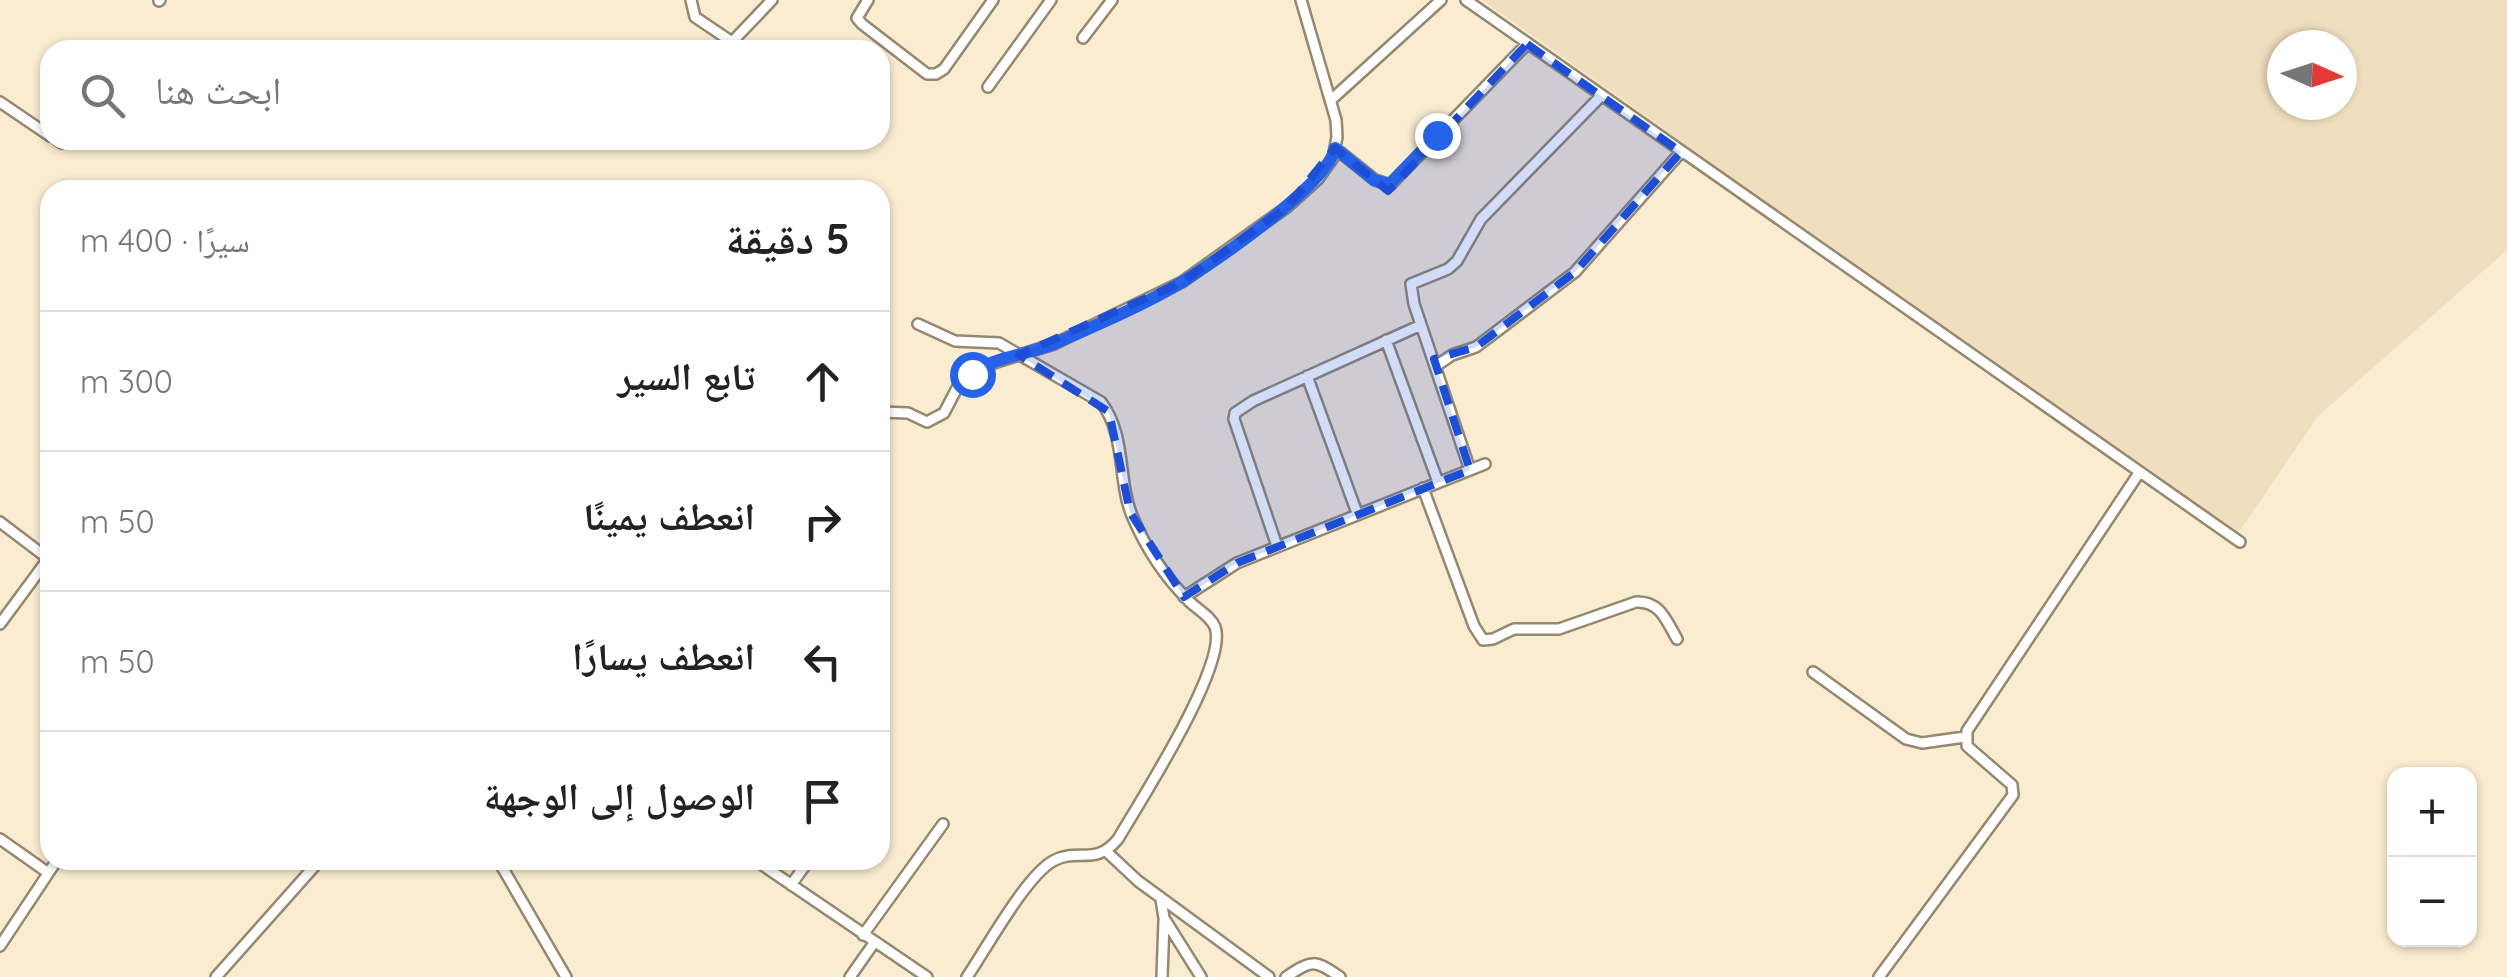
<!DOCTYPE html>
<html lang="ar">
<meta charset="utf-8">
<style>
body{margin:0;font-family:Quicksand,"Noto Naskh Arabic",sans-serif;background:#f2f2f2;color:#222;direction:rtl}
.controls{position:absolute;right:30px;bottom:30px;display:grid;overflow:hidden;border-radius:20px;box-shadow:0 2px 8px #0004}
.controls button{width:90px;height:90px;display:grid;place-items:center;padding:0;border:0;border-bottom:2px solid #e0e0e0;background:#fff;color:#222;font:50px sans-serif}
.compass{position:absolute;left:2267px;top:30px;width:90px;height:90px;border-radius:50%;background:#fff;box-shadow:0 2px 8px #0004;rotate:93deg}
.stop{position:absolute;width:30px;height:30px;margin:-22px;border:8px solid #2563eb;border-radius:50%;background:#fff}
.stop.end{background:#2563eb;border-color:#fff;box-shadow:0 2px 10px #0008}
.list{margin:0;padding:0;list-style:none}
h2{display:flex;justify-content:space-between;align-items:center;height:130px;margin:0;padding:0 40px;font-size:42px}
h2 small{font-size:32px;font-weight:400;color:#767676}
.list li{display:grid;grid-template-columns:65px 1fr auto;gap:30px;align-items:center;box-sizing:border-box;height:140px;padding:0 40px;border-top:2px solid #e0e0e0}
.list b{display:block;font-size:38px;white-space:nowrap}
.list em{font-size:32px;font-style:normal;color:#767676}
.icon{flex:none;width:55px;height:55px;fill:none;stroke:currentColor;stroke-width:2;stroke-linecap:round;stroke-linejoin:round}
.map{position:relative;flex:none;width:2507px;height:977px;overflow:hidden;direction:ltr}
.search{position:absolute;background:#fff;box-shadow:0 2px 8px #0004;left:40px;top:40px;width:850px;height:110px;display:flex;align-items:center;gap:25px;box-sizing:border-box;padding:0 35px;border-radius:30px;color:#767676;font-size:38px}
.panel{position:absolute;background:#fff;box-shadow:0 2px 8px #0004;left:40px;top:180px;width:850px;height:690px;border-radius:30px;direction:rtl}
.map>svg:first-child{display:block}
</style>
<div class="map">
<svg width="2507" height="977" viewBox="0 0 2507 977">
<rect width="100%" height="100%" fill="#faecd1"/>
<path fill="#f0dfbe" fill-rule="evenodd" d="M1482 0H2507V250L2318 416 2237 535ZM2282 45H2342V105H2282Z"/>
<g fill="none" stroke-linecap="round" stroke-linejoin="round">
<defs>
<path id="street" d="M691 0 695 17 732 42 737 50
M868 0 857 18 862 24 927 74H936L944 69 993 0
M1466 0 2240 542
M159 1 160 0
M1083 38 1112 0
M732 42 772 0
M988 87 1051 0
M1331 100 1441 0
M0 102 50 136
M57 140 62 143
M1335 148 1375 180 1390 185 1527 44
M918 324 955 341 999 343 1101 402C1127 436 1117 482 1133 518 1146 548 1165 577 1188 600 1196 609 1210 615 1215 627 1229 664 1139 803 1118 839 1095 867 1078 847 1053 861 1026 876 986 949 967 977
M1386 340 1438 482
M1436 366 1452 355 1476 347 1575 272 1681 152
M1307 376 1357 513
M880 412 908 413 927 422 944 413 957 388 981 367 1054 344 1182 282 1287 207 1318 179 1333 158 1337 137 1336 120 1301 0
M1470 470 1414 304 1411 284 1448 269 1457 261 1481 219 1601 96
M1423 488 1474 626 1483 640 1493 639 1514 629H1559L1636 602C1660 601 1666 620 1677 639
M0 522 50 560
M1277 546 1234 419 1235 413 1253 401 1421 325
M1184 597 1237 563 1485 464
M0 624 48 559
M1813 672 1906 739 1922 743 1965 737
M0 839 47 872
M1107 852 1138 881 1269 977
M498 860 566 977
M755 860 927 977
M791 885 809 860
M1161 899 1164 918 1201 977
M863 935 943 824
M0 946 57 860
M216 977 320 860
M850 977 874 943
M1162 977 1164 921
M1286 977C1312 960 1314 959 1340 977
M1879 977 2013 795 2012 785 1967 746V731L2139 473"/>
</defs>
<use href="#street" stroke="#94886f" stroke-width="14"/>
<use href="#street" stroke="#fff" stroke-width="9"/>
</g>
<g fill="none" stroke-linecap="round" stroke-linejoin="round">
<path stroke="#2563eb" stroke-width="12" d="M972 374C997 355 1030 355 1058 342 1099 324 1144 305 1182 282 1215 262 1328 184 1335 148L1374 180 1390 184 1437 135"/>
</g>
<path fill="#1d4ed8" fill-opacity="0.2" stroke="#1d4ed8" stroke-width="8" stroke-dasharray="20 12" stroke-linejoin="round" d="M1527 44 1681 152 1575 272 1476 347 1434 359 1470 470 1237 563 1184 597 1130 512 1109 412 1019 355 1182 282 1287 207 1335 148 1388 191Z"/>
</svg>
<div class="controls">
<button>+</button>
<button>−</button>
</div>
<svg class="compass" viewBox="-18 -18 36 36"><path d="M0-13l5 13h-10z" fill="#e53935"/><path d="M0 13l5-13h-10z" fill="#767676"/></svg>
<div class="stop" style="left:972px;top:374px"></div>
<div class="stop end" style="left:1437px;top:135px"></div>
<div class="search"><svg class="icon" aria-label="search" viewBox="0 0 24 24"><circle cx="10" cy="10" r="6"/><path d="M15 15l6 6"/></svg>ابحث هنا</div>
<section class="panel">
<h2>5 دقيقة<small>سيرًا · 400 m</small></h2>
<ul class="list">
<li><svg class="icon" aria-label="ahead" viewBox="0 0 24 24"><path d="M12 20V5M6 11l6-6 6 6"/></svg><div><b>تابع السير</b></div><em>300 m</em></li>
<li><svg class="icon" aria-label="right" viewBox="0 0 24 24"><path d="M7 20v-9h11M14 6l5 5-5 5"/></svg><div><b>انعطف يمينًا</b></div><em>50 m</em></li>
<li><svg class="icon" aria-label="left" viewBox="0 0 24 24"><path d="M17 20v-9H6M10 6l-5 5 5 5"/></svg><div><b>انعطف يسارًا</b></div><em>50 m</em></li>
<li><svg class="icon" aria-label="arrive" viewBox="0 0 24 24"><path d="M6 21V4h12l-3 4 3 4H6"/></svg><div><b>الوصول إلى الوجهة</b></div></li>
</ul>
</section>
</div>
